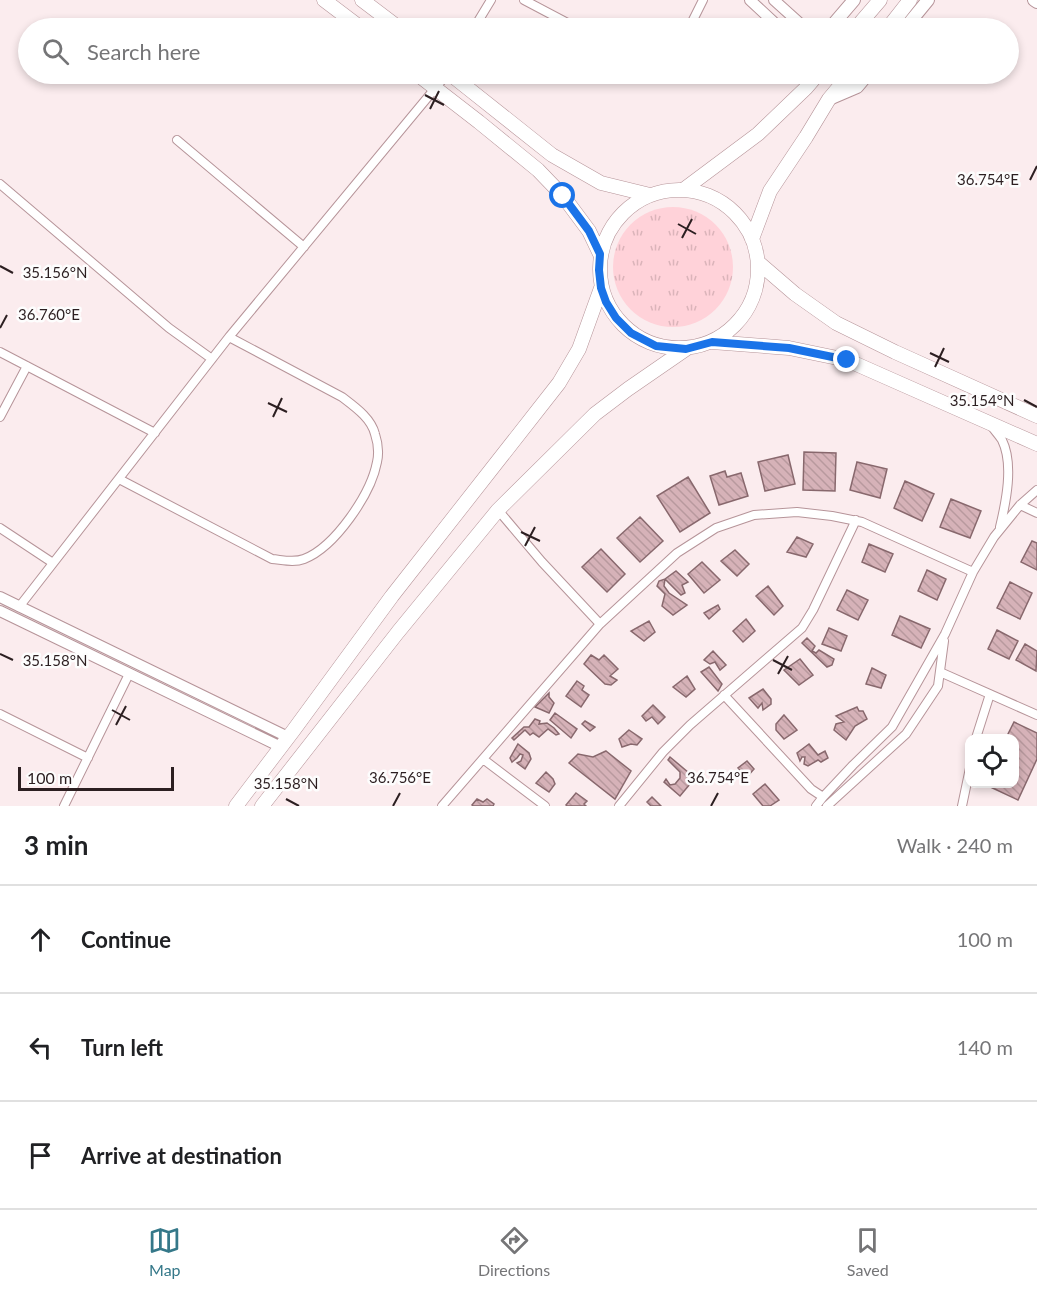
<!DOCTYPE html>
<meta charset="utf-8">
<style>
body{margin:0;font-family:Lato,sans-serif;background:#f2f2f2;color:#202124}
.controls{position:absolute;right:18px;bottom:18px;display:grid;overflow:hidden;border-radius:12px;box-shadow:0 3px 9px #0003}
.controls button{width:54px;height:54px;display:grid;place-items:center;padding:0;border:0;border-bottom:2px solid #e0e0e0;background:#fff;color:#202124;font:30px sans-serif}
.scale{position:absolute;left:18px;bottom:15px;width:156px;box-sizing:border-box;padding-left:6px;border:3px solid #2c1f21;border-top:0;font-size:16px;line-height:21px;white-space:nowrap;color:#2c1f21;-webkit-text-stroke:4px #fdfdfd;paint-order:stroke}
.stop{position:absolute;width:18px;height:18px;margin:-14px;border:4px solid #1a73e8;border-radius:50%;background:#fff}
.stop.end{background:#1a73e8;border-color:#fff;box-shadow:0 2px 6px #0008}
.list{margin:0;padding:0;list-style:none}
h2{display:flex;justify-content:space-between;align-items:center;height:78px;margin:0;padding:0 24px;font-size:26px}
h2 small{font-size:20px;font-weight:400;color:#757577}
.list li{display:grid;grid-template-columns:39px 1fr auto;gap:18px;align-items:center;box-sizing:border-box;height:108px;padding:0 24px;border-top:2px solid #e0e0e0}
.list b{display:block;font-size:22px;white-space:nowrap}
.list em{font-size:20px;font-style:normal;color:#757577}
.icon{flex:none;width:33px;height:33px;fill:none;stroke:currentColor;stroke-width:2;stroke-linecap:round;stroke-linejoin:round}
.map{position:relative;flex:none;width:1037px;height:806px;overflow:hidden}
.search{position:absolute;background:#fff;box-shadow:0 3px 9px #0003;left:18px;right:18px;top:18px;height:66px;display:flex;align-items:center;gap:15px;box-sizing:border-box;padding:0 21px;border-radius:33px;color:#757577;font-size:22px}
.sheet{height:402px;background:#fff}
nav{display:flex;justify-content:space-around;align-items:center;box-sizing:border-box;height:84px;border-top:2px solid #e0e0e0;background:#fff;font-size:16px;color:#757577}
nav a{display:grid;justify-items:center;gap:3px}
nav .on{color:#357889}
.map>svg:first-child{display:block}
</style>
<div class="map">
<svg width="1037" height="806" viewBox="0 0 1037 806">
<defs>
<pattern id="grass-tufts" width="24" height="20" patternUnits="userSpaceOnUse" patternTransform="scale(1.5)"><rect width="24" height="20" fill="#ffd2d9"/><path d="M3 7l-1-3M5 7V3M7 7l1-3M15 17l-1-3M17 17v-4M19 17l1-3" fill="none" stroke="#dbb4ba"/></pattern>
<pattern id="building-back-hatch" width="6" height="6" patternUnits="userSpaceOnUse" patternTransform="scale(1.5)"><rect width="6" height="6" fill="#d6b2b8"/><path d="M-1 5l2 2M0 0l6 6M5-1l2 2" fill="none" stroke="#b8999e"/></pattern>
</defs>
<rect width="100%" height="100%" fill="#fbecee"/>
<path fill="url(#grass-tufts)" d="M613 267a60 60 0 1 1 120 0a60 60 0 1 1-120 0Z"/>
<path fill="url(#building-back-hatch)" stroke="#88686d" stroke-width="1.5" d="M804 452 836 453 835 491 803 490Z
M788 455 795 484 765 491 758 462Z
M857 462 887 469 880 498 850 490Z
M725 471 727 477 741 473 748 496 719 505 710 476Z
M688 477 710 513 680 532 657 496Z
M905 481 934 494 922 521 894 508Z
M951 499 981 511 970 538 940 527Z
M640 517 663 541 640 562 617 538Z
M797 537 813 544 806 557 787 552Z
M1032 541 1037 543V570L1021 562Z
M869 544 893 554 885 572 862 562Z
M601 549 625 574 607 592 582 567Z
M735 550 749 564 737 576 721 561Z
M702 562 720 580 704 593 688 574Z
M927 570 946 579 937 600 918 591Z
M676 571 688 582 682 585 685 593 681 595 665 579Z
M665 579 664 586 669 593 687 605 673 615 662 606 665 594 657 586 659 581Z
M1010 582 1032 593 1020 619 997 608Z
M768 586 783 606 774 615 756 596Z
M847 590 868 600 858 620 837 610Z
M718 605 720 609 709 619 704 613Z
M900 616 930 629 921 648 892 635Z
M746 619 755 631 743 642 733 631Z
M649 621 655 632 644 641 631 631Z
M829 628 847 636 841 651 822 644Z
M997 630 1018 641 1009 659 988 649Z
M807 638 815 646 812 651 816 653 819 650 834 659 832 665 827 667 802 643Z
M1025 644 1037 651 1036 671 1016 660Z
M713 651 726 665 720 670 715 662 710 664 704 660Z
M591 655 599 660 604 655 618 669 610 676 617 680 611 685 605 684 584 664Z
M800 659 813 675 799 685 784 670Z
M709 667 722 684 718 691 701 672Z
M872 668 886 675 881 688 866 684Z
M687 676 695 689 686 697 673 687Z
M577 681 584 686 582 690 589 695 581 707 566 696Z
M763 689 771 699V704L763 710 762 703 758 708 749 698Z
M549 693V697L554 703 549 713 535 707Z
M653 705 665 717 658 724 652 717 646 721 642 716Z
M857 707 859 711H863L867 719 855 726 846 740 834 730 836 724 844 722 836 716Z
M555 713 577 729 571 738 550 720Z
M784 715 797 730 784 739 776 730V724Z
M535 719 540 721 539 724 547 723 554 728 559 734 556 735 548 729 539 737 533 733 530 735 525 730 514 740 512 738 524 727H529Z
M585 721 595 727 590 731 582 724Z
M1014 722 1037 733V759L1018 800 984 784H1014V738H1006Z
M629 730 642 739 637 745 631 744 622 747 619 739Z
M518 744 529 753 531 759 525 769 517 763 521 761 523 755 520 754 517 758 512 762 510 758Z
M809 744 818 755 825 751 828 758 821 762 818 760 808 766 804 764 805 757H802L800 761 797 753Z
M606 751 631 771 615 799 569 763 578 754 593 757Z
M670 757 695 778 680 796 664 782 666 779 670 785 675 784 680 778V772L668 760Z
M747 761 754 769 746 778 738 768Z
M546 772 553 779 555 784 549 792 536 783Z
M765 784 779 800 770 806H763L753 794Z
M576 793 587 801 584 804 586 806H567L566 805Z
M652 797 661 806H651L647 802Z
M477 799 483 802 487 799 494 804 493 806H473L472 805Z"/>
<g fill="none" stroke-linecap="round" stroke-linejoin="round">
<defs>
<path id="minor" d="M524 0 577 28
M474 28 491 0
M689 28 703 0
M177 140 304 247
M0 184 169 328 212 359
M0 352 155 433
M0 417 27 366
M990 424C994 430 999 435 1002 440 1014 464 1006 502 1000 527
M119 479 272 559C283 560 294 563 304 559 335 547 371 494 377 462 379 453 378 443 375 434 371 418 355 407 342 397L229 337
M1020 505 1037 513
M498 510 542 562 600 624
M0 528 53 563
M19 607 229 337 447 74
M940 672 1037 715
M724 695 811 789 823 797
M0 714 88 758
M976 738 990 694
M483 759 545 806
M64 806 129 674
M442 806 600 624 677 553 716 528 754 515 797 512 832 516 862 522 973 572
M619 806 663 752 690 725 802 628 813 610 856 520
M816 806 823 797 853 765 892 727 945 634 973 572 994 537 1020 505 1037 490
M827 806 906 734 938 686 944 641
M962 806 970 768"/>
<path id="tertiary" d="M750 0 780 28
M774 0 805 28
M0 597 288 737
M0 611 281 747"/>
<path id="secondary" d="M1034 0 1037 2
M830 28 854 0
M905 28 928 0
M829 99 857 87 868 74"/>
<path id="primary" d="M324 0 361 28
M362 0 399 28
M856 28 880 0
M888 28 910 0
M417 74 479 122 538 170 563 196 589 231 600 254
M450 74 552 155 601 183 650 195
M683 190 758 134 806 88 818 74
M600 269a79 79 0 1 1 158 0a79 79 0 1 1-158 0Z
M752 239 770 191 806 137 829 99 850 74
M759 263 795 294 836 323 895 352 1037 416
M712 342 789 348 847 360 1037 444
M236 806 293 731 392 596 559 383 579 349 601 288
M262 806 398 632 498 510 595 414 628 389 686 349"/>
</defs>
<use href="#minor" stroke="#b69499" stroke-width="10"/>
<use href="#tertiary" stroke="#b69499" stroke-width="12"/>
<use href="#secondary" stroke="#b69499" stroke-width="14"/>
<use href="#primary" stroke="#b69499" stroke-width="15"/>
<use href="#minor" stroke="#fff" stroke-width="8"/>
<use href="#tertiary" stroke="#fff" stroke-width="10"/>
<use href="#secondary" stroke="#fff" stroke-width="12"/>
<use href="#primary" stroke="#fff" stroke-width="14"/>
</g>
<g fill="none" stroke-linecap="round" stroke-linejoin="round">
<path stroke="#1a73e8" stroke-width="8" d="M563 196 589 231 600 254 599 270 601 288 606 302 616 318 631 333 656 346 686 349 712 342 789 348 847 360"/>
</g>
<path fill="none" stroke="#2c1f21" stroke-width="2" d="M425 95 444 105M430 109 439 91M1030 180 1037 166M678 224 696 234M682 238 692 219M0 266 13 273M0 328 7 315M930 353 949 362M935 367 944 348M1024 400 1037 407M268 403 287 412M273 417 282 398M521 532 540 541M525 546 535 527M0 654 13 660M773 660 792 670M778 674 788 656M112 710 130 720M116 725 126 706M286 799 299 806M393 806 400 793M711 806 718 793"/>
<g font-size="15" text-anchor="middle" fill="#2c1f21" stroke="#fdfdfd" stroke-width="5" stroke-linejoin="round" paint-order="stroke">
<text x="988" y="185">36.754°E</text>
<text x="55" y="278">35.156°N</text>
<text x="49" y="320">36.760°E</text>
<text x="982" y="406">35.154°N</text>
<text x="55" y="666">35.158°N</text>
<text x="400" y="783">36.756°E</text>
<text x="718" y="783">36.754°E</text>
<text x="286" y="789">35.158°N</text>
</g>
</svg>
<div class="controls">
<button><svg class="icon" aria-label="locate" viewBox="0 0 24 24"><circle cx="12" cy="12" r="6"/><path d="M12 2v4M12 18v4M2 12h4M18 12h4"/></svg></button>
</div>
<div class="scale">100 m</div>
<div class="stop" style="left:563px;top:196px"></div>
<div class="stop end" style="left:847px;top:360px"></div>
<div class="search"><svg class="icon" aria-label="search" viewBox="0 0 24 24"><circle cx="10" cy="10" r="6"/><path d="M15 15l6 6"/></svg>Search here</div>
</div>
<section class="sheet">
<h2>3 min<small>Walk · 240 m</small></h2>
<ul class="list">
<li><svg class="icon" aria-label="ahead" viewBox="0 0 24 24"><path d="M12 20V5M6 11l6-6 6 6"/></svg><div><b>Continue</b></div><em>100 m</em></li>
<li><svg class="icon" aria-label="left" viewBox="0 0 24 24"><path d="M17 20v-9H6M10 6l-5 5 5 5"/></svg><div><b>Turn left</b></div><em>140 m</em></li>
<li><svg class="icon" aria-label="arrive" viewBox="0 0 24 24"><path d="M6 21V4h12l-3 4 3 4H6"/></svg><div><b>Arrive at destination</b></div></li>
</ul>
</section>
<nav>
<a class="on"><svg class="icon" aria-label="map" viewBox="0 0 24 24"><path d="M3 6l6-2 6 2 6-2v14l-6 2-6-2-6 2zM9 4v14M15 6v14"/></svg>Map</a>
<a><svg class="icon" aria-label="directions" viewBox="0 0 24 24"><path d="M12 3l9 9-9 9-9-9zM9 14v-3h6M13 9l2 2-2 2"/></svg>Directions</a>
<a><svg class="icon" aria-label="saved" viewBox="0 0 24 24"><path d="M7 4h10v16l-5-4-5 4z"/></svg>Saved</a>
</nav>
